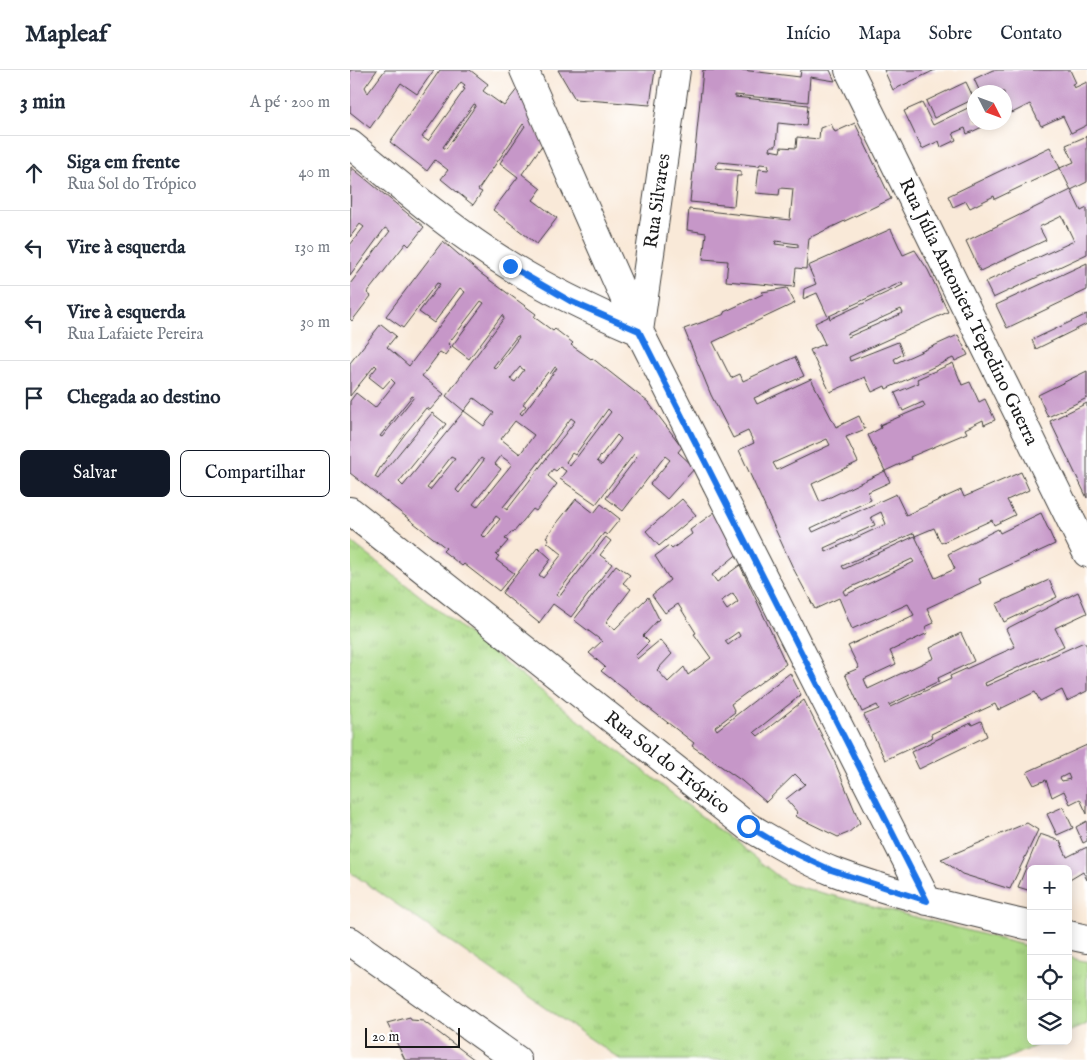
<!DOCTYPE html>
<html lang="pt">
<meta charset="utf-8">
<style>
body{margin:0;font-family:"IM FELL English",serif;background:#f2f2f3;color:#1f2937}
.controls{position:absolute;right:15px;bottom:15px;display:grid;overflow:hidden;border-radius:8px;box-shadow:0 2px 12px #0003}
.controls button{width:45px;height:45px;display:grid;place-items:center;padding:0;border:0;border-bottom:1px solid #e0e1e3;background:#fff;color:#1f2937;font:25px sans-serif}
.compass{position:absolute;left:617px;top:15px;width:45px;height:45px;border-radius:50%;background:#fff;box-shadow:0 2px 12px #0003;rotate:132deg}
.scale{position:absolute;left:15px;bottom:12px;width:95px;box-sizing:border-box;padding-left:5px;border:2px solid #1c1c1c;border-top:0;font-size:14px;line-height:18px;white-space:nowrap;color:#1c1c1c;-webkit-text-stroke:4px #fff;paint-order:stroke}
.stop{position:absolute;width:15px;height:15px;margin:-11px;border:4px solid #1a73e8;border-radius:50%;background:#fff}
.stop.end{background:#1a73e8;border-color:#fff;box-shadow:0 1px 5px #0008}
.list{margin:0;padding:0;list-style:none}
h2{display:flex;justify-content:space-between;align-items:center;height:65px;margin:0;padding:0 20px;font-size:21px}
h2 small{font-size:16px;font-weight:400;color:#747a83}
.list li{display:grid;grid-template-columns:32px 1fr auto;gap:15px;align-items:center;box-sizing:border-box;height:75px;padding:0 20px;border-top:1px solid #e0e1e3}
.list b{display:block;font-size:19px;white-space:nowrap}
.list p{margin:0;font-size:16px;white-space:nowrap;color:#747a83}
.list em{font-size:16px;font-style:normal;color:#747a83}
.actions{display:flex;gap:10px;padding:15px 20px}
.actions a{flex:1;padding:11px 0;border:1px solid #111827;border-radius:8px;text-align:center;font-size:18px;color:#111827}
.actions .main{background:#111827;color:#fff}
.icon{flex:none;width:28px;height:28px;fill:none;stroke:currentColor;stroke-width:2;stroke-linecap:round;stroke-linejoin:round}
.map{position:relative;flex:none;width:737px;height:990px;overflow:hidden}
header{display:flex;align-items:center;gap:30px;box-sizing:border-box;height:70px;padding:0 25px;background:#fff;border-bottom:1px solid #e0e1e3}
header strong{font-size:24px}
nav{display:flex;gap:28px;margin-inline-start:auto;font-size:18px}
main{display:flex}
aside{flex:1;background:#fff}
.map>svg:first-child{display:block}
</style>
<header>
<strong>Mapleaf</strong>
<nav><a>Início</a><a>Mapa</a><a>Sobre</a><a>Contato</a></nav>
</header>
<main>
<aside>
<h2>3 min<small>A pé · 200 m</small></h2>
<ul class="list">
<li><svg class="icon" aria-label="ahead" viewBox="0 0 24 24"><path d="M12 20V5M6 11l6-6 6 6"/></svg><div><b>Siga em frente</b><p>Rua Sol do Trópico</p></div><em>40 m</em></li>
<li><svg class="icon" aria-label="left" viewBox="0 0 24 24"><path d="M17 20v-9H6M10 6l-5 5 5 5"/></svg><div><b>Vire à esquerda</b></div><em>130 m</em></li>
<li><svg class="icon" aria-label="left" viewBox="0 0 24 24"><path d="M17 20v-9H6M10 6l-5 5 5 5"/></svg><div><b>Vire à esquerda</b><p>Rua Lafaiete Pereira</p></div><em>30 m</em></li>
<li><svg class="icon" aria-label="arrive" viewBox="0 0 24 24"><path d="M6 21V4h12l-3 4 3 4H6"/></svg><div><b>Chegada ao destino</b></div></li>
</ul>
<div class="actions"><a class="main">Salvar</a><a>Compartilhar</a></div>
</aside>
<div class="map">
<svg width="737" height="990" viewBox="0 0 737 990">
<defs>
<pattern id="grass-tufts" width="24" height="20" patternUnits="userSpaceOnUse" patternTransform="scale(1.25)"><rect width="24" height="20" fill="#addb88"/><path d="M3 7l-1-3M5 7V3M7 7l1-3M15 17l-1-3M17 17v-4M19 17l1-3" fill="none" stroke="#94bb75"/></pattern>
</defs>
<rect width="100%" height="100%" fill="#fff"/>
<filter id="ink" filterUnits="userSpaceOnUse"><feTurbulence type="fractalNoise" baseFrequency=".02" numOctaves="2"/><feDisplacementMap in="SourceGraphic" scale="10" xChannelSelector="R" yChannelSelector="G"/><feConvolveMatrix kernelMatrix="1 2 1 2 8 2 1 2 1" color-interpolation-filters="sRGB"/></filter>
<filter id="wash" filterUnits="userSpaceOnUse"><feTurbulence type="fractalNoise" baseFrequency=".0096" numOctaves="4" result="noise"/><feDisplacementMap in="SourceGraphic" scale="20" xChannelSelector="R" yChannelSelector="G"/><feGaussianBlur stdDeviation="1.12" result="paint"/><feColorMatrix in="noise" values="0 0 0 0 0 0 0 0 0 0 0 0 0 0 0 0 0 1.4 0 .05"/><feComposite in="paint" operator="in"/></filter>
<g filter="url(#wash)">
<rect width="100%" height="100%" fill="#f9e9d8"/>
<path fill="url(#grass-tufts)" stroke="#647c52" d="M0 471 438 814 681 877V971H697L653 990H271L0 802Z
M718 887 737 892V954L718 962Z"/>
<g id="blocks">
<path fill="#c697c8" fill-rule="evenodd" d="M0 0H27L15 17 18 23 35 0H84L67 24 51 13 20 58 0 42Z
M90 0H120L138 14 133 21 154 36 168 18 193 74 172 104 191 119 183 130 207 148 187 174 143 140 168 107 150 93 175 56 173 54 128 120 132 122 123 135 91 109 98 100 85 90 77 101 40 72ZM111 12 115 15 113 18 115 19 78 71 72 67ZM124 34 126 35 96 79 93 77Z
M208 0H305L300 35 225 29Z
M353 0H392L450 7 451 0H480L485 11 460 7 458 32 385 25V27L458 35 456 56 428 53 426 76H421L420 80 430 82 431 77 446 78 447 67 469 69 470 58 481 54 485 62 505 53 541 129 459 168 456 199 446 198 444 217 376 211 378 191 353 189 356 163 337 160 339 139 440 150 443 119 430 118 429 125 406 123 409 99 418 100 419 95 410 94 409 96 369 92 365 98 391 101V106H387L384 136 340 132ZM426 171 448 174V177L425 174Z
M534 0H585L543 20Z
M643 0H720L726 13 722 14 724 18 737 12V55L721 63 713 46 691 56 680 34 662 43 661 40 654 43V22H630L624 9Z
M616 12 624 29 584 48 576 31Z
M572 33 583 55 624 35V52H643L617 64 615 58 603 63 606 70 591 77 589 71 572 79 554 41Z
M737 66V112L721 120 710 98 724 92 716 75Z
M700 77 710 98 645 129 644 126 620 138 616 131 603 137 598 126Z
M1 97 74 157 59 176 56 173 17 223 21 226 2 251 0 249V214L40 161 35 158 0 206V175L14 157 10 154 0 167Z
M721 120 731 141 737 138V184L643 228 635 212 724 171 712 146 689 157 696 170 630 201 616 171Z
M541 159 553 185 565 180 578 200 598 242 499 287 500 291 548 272 553 284 544 289 546 293 608 265 618 285 605 291 603 288 536 319 535 316 522 322 515 307 480 322 460 280 475 274 465 253 478 247 467 223 453 229 454 219 466 214 458 196ZM552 212 553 215 480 249 479 246ZM551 239 553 243 498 267 497 264Z
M93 171 130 203 186 244 184 247 203 261 205 259 223 273 221 275 241 289 242 288 298 332 332 377 328 382 345 398 317 429 300 414 320 390 315 386 273 441 256 428 287 387 284 384 246 434 210 409 216 401 210 397 206 401 203 399 198 406 207 414 186 441 183 439 163 463 161 462 155 469 158 471 146 485 149 486 146 490 164 503 149 521 114 494 112 496 93 481 96 478 0 403V331L6 323 25 338 45 313 41 309 33 318 19 307 27 297 25 295 0 326V293L31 254 46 266 37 277 59 296 115 222 110 218 84 253 69 242 90 214 87 213 53 258 36 246ZM131 231 134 233 102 276 119 289 152 245 154 248 96 326 114 341 124 328 144 343 134 356 114 341 53 416 49 412 96 354 82 343 28 409 25 407 30 398 55 364 76 338 80 340 94 324 72 306 90 282 95 285 101 277 98 274ZM167 266 169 267 146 298 143 297ZM170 297 174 300 165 312 160 309ZM205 297 207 298 172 345 170 343 176 336 173 334 198 302 200 304ZM62 326 64 327 32 367 30 366ZM258 339 261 342 220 396 216 392 222 383 225 385ZM221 348 225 351 157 440 153 437 186 396ZM165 351 184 365 170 384 151 369ZM267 365 271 369 252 395 247 391ZM151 386 162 394 127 437 123 434 151 399 145 394ZM101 387 105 389 80 420 77 418ZM131 388 134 390 109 423 106 420ZM146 446 150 449 135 468 132 465Z
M737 193V220L657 258 646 235Z
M437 218 445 233 363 272 381 308 390 304 393 311 445 287 454 306 404 328 407 334 461 309 486 357 509 346 515 359 496 367 508 392 462 414 470 432 535 401 540 412 518 422 521 430 461 458 463 462 546 424 556 445 611 420 614 427 671 402 679 420 657 430 665 445 644 455 642 450 591 473 584 458 565 466 585 508 605 499 598 484 648 459 650 463 691 443 705 474 629 509 631 513 577 538 584 553 575 557 578 563 540 581 546 594 514 609 518 619 584 588 580 578 611 563 624 591 588 608 589 611 539 635 540 637 601 609 600 606 665 577 656 559 728 522 737 543 705 558 714 576 635 613 636 616 734 572 737 576V621L717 631 712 620 690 631 685 622 648 640 645 634 581 664 582 668 535 690 514 645 529 639 527 635 512 642 495 604 509 598 498 576 564 545 558 534 502 559 489 528 465 539 443 498 389 380 404 373 398 361 383 368 361 325 334 259 375 244 374 242 413 224 412 222ZM477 369 480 375 427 400 423 393ZM531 442 536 454 476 482 474 478 525 455 521 447ZM564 463 565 466 494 499 492 496ZM562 489 564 492 495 525 493 521Z
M737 244V254L686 279 682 270Z
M603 293 612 315 620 312 629 332 635 329 645 350 634 355 633 350 615 359 617 363 560 387 561 389 535 401 518 365 531 358 530 355 575 336 573 332 553 341 545 323 569 313 567 309Z
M737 301V328L698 347 688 325Z
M737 333V428L700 351Z
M226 429 244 443 251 434 270 449 257 465 254 463 206 525 209 527 256 467 261 471 250 485 262 494 221 547 203 534 189 553 152 523 188 477 201 489 189 505 193 508 212 484 197 472 199 469 196 467Z
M332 429 346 445 309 476 296 461Z
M366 441 390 482 362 505 367 512 390 495 436 594 381 634 385 642 365 657 367 660 440 603 451 625 404 662 408 666 454 630 484 690 510 753 498 763 488 767 445 746 448 743 436 729 455 714 445 704 416 732 392 711 342 676 344 673 251 601 255 597 239 583 252 571 224 550 266 495 280 505 273 513 281 519 256 552 265 559 298 527 309 549 293 566 299 572 285 586 287 589 310 570 322 584 307 600 318 612 334 597 338 605 361 588 344 564 346 563 328 534 315 543 302 525 320 510 305 486 319 476 322 479 342 464 340 460ZM383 523 388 532 377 540 371 531ZM388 562 390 566 378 575 375 571Z
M699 510 707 527 654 552 646 534Z
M631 651 637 666 569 699 561 682 621 653 622 655Z
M737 675V744L730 729 720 734 714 721 702 727 696 710 684 715 677 702ZM718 704 720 709 712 711 710 708Z
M713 737 723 758 707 765 697 744Z
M737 751V771L733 773 726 757Z
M677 753 688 760 660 819 612 804 591 789Z
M690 764 710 771 717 787 737 777V810L733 802 718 811V799H681V821L668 817Z
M60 947 61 950 73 951 125 990H55L37 953Z"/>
</g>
</g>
<g filter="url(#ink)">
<use href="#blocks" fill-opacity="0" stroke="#3d3b38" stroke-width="1"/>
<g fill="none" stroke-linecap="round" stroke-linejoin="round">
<defs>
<path id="minor" d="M174 0 289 261 577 831
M499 0 737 483
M0 74C52 117 103 161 160 196 202 222 245 242 289 261
M289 261 326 0
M0 441 397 756C425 772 452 789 482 801 546 825 614 840 681 856
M718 865 737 869
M0 871 167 990"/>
</defs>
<use href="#minor" stroke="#3d3b38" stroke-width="30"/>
<use href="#minor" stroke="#fff" stroke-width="28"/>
</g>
</g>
<g fill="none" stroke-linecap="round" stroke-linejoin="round" filter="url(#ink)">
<path stroke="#1a73e8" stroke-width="6" d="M160 196 220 231 289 261 577 831 481 800 436 779 398 756"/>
</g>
<g text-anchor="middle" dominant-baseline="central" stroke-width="5" stroke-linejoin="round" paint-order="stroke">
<g font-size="19" fill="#1c1c1c" stroke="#fff">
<text transform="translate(308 131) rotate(-82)">Rua Silvares</text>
<text transform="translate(618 242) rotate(64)">Rua Júlia Antonieta Tepedino Guerra</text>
<text transform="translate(317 693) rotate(38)">Rua Sol do Trópico</text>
</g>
</g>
</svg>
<div class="controls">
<button>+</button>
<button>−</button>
<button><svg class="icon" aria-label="locate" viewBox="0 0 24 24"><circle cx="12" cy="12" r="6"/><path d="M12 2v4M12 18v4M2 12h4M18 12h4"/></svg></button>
<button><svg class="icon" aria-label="layers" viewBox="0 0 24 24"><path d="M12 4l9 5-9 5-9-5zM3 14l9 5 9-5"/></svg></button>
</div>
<svg class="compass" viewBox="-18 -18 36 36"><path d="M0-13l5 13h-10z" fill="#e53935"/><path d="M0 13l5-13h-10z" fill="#747a83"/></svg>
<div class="scale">20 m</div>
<div class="stop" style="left:398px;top:756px"></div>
<div class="stop end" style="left:160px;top:196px"></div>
</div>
</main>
